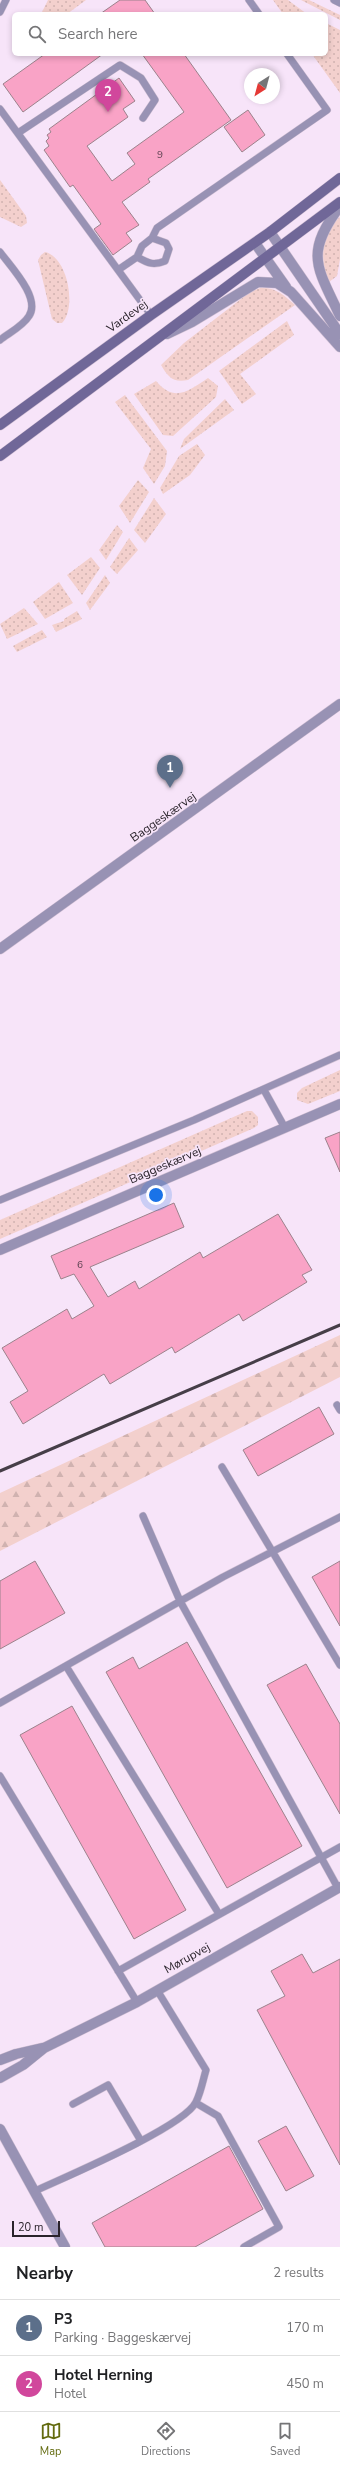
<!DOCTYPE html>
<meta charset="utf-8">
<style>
body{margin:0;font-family:"Nunito Sans",sans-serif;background:#f6f6f6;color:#202124}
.compass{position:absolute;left:244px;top:68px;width:36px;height:36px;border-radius:50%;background:#fff;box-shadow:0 2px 6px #0003;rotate:216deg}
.scale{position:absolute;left:12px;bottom:10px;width:48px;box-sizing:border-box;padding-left:4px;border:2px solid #2a232b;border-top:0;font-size:11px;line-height:14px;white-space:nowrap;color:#2a232b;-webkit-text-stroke:3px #f7e4f9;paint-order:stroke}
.you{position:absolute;left:156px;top:1195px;width:14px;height:14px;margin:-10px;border:3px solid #fff;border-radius:50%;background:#1a73e8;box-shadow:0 0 0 6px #1a73e833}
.badge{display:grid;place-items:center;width:26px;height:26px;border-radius:50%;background:#636b0f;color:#fff;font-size:13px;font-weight:700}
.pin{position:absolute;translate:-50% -33px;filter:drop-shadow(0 1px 2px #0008)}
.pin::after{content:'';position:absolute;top:21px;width:14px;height:12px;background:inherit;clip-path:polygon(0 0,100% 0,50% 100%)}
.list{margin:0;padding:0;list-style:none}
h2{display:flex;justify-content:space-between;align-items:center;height:52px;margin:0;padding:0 16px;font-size:17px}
h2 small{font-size:13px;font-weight:400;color:#757577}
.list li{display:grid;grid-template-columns:26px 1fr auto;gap:12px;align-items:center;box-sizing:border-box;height:56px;padding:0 16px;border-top:1px solid #e0e0e0}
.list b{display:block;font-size:15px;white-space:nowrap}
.list p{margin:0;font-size:13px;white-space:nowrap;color:#757577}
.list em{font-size:13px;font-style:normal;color:#757577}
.icon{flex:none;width:22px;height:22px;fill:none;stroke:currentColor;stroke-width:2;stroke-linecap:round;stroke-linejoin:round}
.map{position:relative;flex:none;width:340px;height:2247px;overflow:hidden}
.search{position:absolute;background:#fff;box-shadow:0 2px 6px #0003;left:12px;right:12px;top:12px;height:44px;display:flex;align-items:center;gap:10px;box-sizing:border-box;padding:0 14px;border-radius:6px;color:#757577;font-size:15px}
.sheet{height:164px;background:#fff}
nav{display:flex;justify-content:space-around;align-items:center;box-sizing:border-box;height:56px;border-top:1px solid #e0e0e0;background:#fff;font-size:11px;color:#757577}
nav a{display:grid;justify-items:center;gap:2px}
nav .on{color:#636b0f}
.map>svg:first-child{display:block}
</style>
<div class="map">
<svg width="340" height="2247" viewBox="0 0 340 2247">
<defs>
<pattern id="grass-dots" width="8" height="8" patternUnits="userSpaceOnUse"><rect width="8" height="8" fill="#f3d0cd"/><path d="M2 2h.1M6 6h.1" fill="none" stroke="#d0b2b0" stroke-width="1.8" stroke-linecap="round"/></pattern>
<pattern id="forest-firs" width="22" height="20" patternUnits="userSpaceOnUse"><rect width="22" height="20" fill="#f3d0cd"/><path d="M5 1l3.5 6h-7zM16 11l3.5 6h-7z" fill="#d0b2b0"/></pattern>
</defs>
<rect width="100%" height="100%" fill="#f7e4f9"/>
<path fill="url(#grass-dots)" d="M48 0H86L67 14H41Z
M273 0H288L307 14H283Z
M301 0H309L340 15V20Z
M326 23 340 30V93L312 54H326Z
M0 180 26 216 27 223 21 227 0 217Z
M340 217V259L337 276 329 282C319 261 321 232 340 217Z
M45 252C68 257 77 308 62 323H57L52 319 38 260 41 255Z
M260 288C276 287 284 295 295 305L188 380C173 383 168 377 161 365L184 343 250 292Z
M287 321 294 335 240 374 256 394 242 404 219 371Z
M208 378 218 386 216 397 173 436 163 435 134 394 156 381C175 403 188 391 208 378Z
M125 395 167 451 165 466 154 484 143 468 151 449 115 402Z
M225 399 234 410 180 449 184 439Z
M197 444 205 455 190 475 163 494 160 488 179 456Z
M138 480 149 492 130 523 119 506Z
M154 498 166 514 145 543 134 530Z
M117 525 123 532 106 560 99 550Z
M129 538 138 550 117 574 110 567Z
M91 557 100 568 82 595 67 575Z
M105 575 110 583 90 610 86 603Z
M59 582 73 603 45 619 33 602Z
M24 608 38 624 7 639 0 624Z
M77 611 82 619 56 632 52 625 64 621V619Z
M42 630 47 637 17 652 13 646Z
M340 1070V1091L308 1104 297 1100V1093L302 1088Z
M247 1111H252L258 1117V1125L254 1128 0 1239V1220Z"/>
<path fill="url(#forest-firs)" d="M340 1335V1377L0 1551V1493Z"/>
<path fill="#f9a3c6" stroke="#9c828c" d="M120 0H145L155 14H100Z
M45 54H103L23 112 3 84Z
M142 54H184L231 120 148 179 150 182 122 202 139 225 126 233 132 241 113 255 94 229 101 224 73 185 70 187 44 150 49 146 46 141 49 138 47 135 51 132 49 129 119 78 135 101 123 109 128 117 87 146 112 181 135 164 127 153 184 112Z
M248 110 265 135 242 152 224 127Z
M340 1132V1172L325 1138Z
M174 1203 184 1227 90 1267 108 1297 135 1281 139 1289 200 1252 203 1258 278 1214 312 1270 302 1275 307 1282 243 1321 239 1314 175 1353 172 1347 110 1384 104 1374 23 1424 10 1402 28 1391 2 1348 67 1309 72 1319 94 1306 74 1274 61 1279 51 1256Z
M319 1407 334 1434 258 1476 243 1450Z
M35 1561 65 1613 0 1649V1581Z
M340 1561V1626L312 1577Z
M187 1642 302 1846 227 1888 106 1672 133 1657 139 1669Z
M306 1664 340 1724V1814L267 1685Z
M72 1706 186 1910 134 1939 20 1735Z
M302 1954 313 1973 340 1959V2165L257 2010 285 1996 271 1971Z
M286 2126 314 2176 286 2191 258 2141Z
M229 2146 263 2209 195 2247H105L92 2223Z"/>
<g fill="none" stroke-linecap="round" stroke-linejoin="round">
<defs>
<path id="lane" d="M249 0 259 14
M334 0 340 3
M0 12 6 0
M0 109 151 315
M18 133 120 65 141 78 155 100 143 118
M0 252C11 267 41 298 29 316 23 326 9 333 0 340
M137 257C148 263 153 266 165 261L169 249 166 243 152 238
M118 270 137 257 142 246 152 238 157 228 327 110 287 54
M264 1090 285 1128
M0 1200 194 1120 340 1055
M337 1405 340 1410
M222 1467 340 1665
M143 1516 180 1601 338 1888
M66 1666 219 1914
M0 1703 223 1577 340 1517
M0 1776 137 2002
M118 1971 340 1847
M196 2103 218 2116 279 2227 244 2247
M73 2104 108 2085 141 2141
M35 2191C65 2177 184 2127 196 2102 201 2092 203 2080 206 2070L157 1990"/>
<path id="street" d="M340 206C304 254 317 267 340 316
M270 232 340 334
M255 243 286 287
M167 334 192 322 258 282 277 283 291 292 340 347
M0 949 340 704
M0 1250 340 1104
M0 2060 16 2054 42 2048
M0 2078 23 2065 44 2048 137 2002 340 1887
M0 2129 65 2247"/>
<path id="secondary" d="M0 425 151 315 270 232 340 178
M0 456 340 202"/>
</defs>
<use href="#lane" stroke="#d2c1d4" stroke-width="8"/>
<use href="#street" stroke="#d2c1d4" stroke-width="11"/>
<use href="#secondary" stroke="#d2c1d4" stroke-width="11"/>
<use href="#lane" stroke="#9892b4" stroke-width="7"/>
<use href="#street" stroke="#9892b4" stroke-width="10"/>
<use href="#secondary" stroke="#706798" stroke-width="10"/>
<path stroke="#463e48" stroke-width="3" d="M0 1471 340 1325"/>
</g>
<g text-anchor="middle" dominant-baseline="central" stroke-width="3.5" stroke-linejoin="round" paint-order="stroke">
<g font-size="10" fill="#5e4352">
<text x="160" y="155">9</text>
<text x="80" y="1265">6</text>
</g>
<g font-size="12" fill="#2a232b" stroke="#f7e4f9">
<text transform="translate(127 316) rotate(-36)">Vardevej</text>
<text transform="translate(163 817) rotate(-35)">Baggeskærvej</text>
<text transform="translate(165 1165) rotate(-23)">Baggeskærvej</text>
<text transform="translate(187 1958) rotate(-29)">Mørupvej</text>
</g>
</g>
</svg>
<svg class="compass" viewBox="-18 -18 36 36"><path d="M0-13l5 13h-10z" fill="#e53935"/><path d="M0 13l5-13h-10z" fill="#757577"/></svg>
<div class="scale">20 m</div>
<div class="you"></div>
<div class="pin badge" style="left:170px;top:788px;background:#5c6f8a">1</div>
<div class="pin badge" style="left:108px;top:112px;background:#d1479c">2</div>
<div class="search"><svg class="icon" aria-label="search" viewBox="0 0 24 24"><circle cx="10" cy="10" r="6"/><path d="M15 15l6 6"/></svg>Search here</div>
</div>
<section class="sheet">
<h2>Nearby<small>2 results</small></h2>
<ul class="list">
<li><span class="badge" style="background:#5c6f8a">1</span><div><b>P3</b><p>Parking · Baggeskærvej</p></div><em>170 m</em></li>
<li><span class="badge" style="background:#d1479c">2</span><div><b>Hotel Herning</b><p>Hotel</p></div><em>450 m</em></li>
</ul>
</section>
<nav>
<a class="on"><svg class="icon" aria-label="map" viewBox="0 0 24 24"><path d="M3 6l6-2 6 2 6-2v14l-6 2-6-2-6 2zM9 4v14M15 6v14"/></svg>Map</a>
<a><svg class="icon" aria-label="directions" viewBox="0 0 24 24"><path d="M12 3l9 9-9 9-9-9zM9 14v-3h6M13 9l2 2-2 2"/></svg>Directions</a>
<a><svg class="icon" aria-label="saved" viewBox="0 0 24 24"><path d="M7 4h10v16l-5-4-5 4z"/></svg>Saved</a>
</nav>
